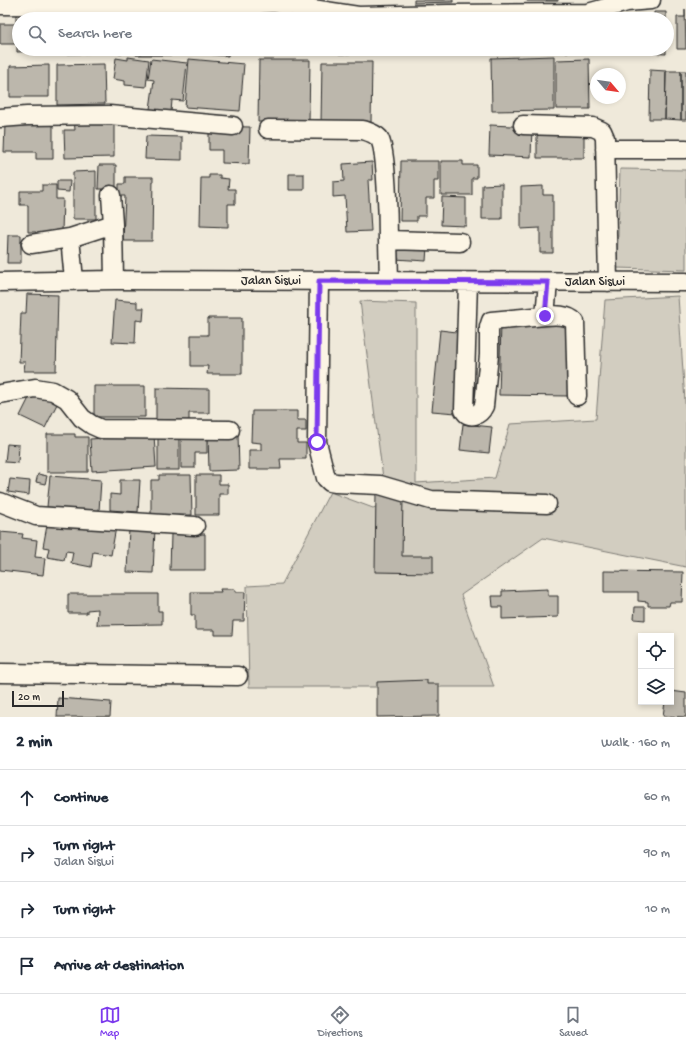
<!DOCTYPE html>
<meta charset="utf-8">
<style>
body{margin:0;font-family:"Gochi Hand",sans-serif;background:#f2f2f3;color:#1f2937}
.controls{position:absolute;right:12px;bottom:12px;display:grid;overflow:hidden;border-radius:0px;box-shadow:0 2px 6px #0003}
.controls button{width:36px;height:36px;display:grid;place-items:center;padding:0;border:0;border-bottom:1px solid #e0e1e3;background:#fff;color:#1f2937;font:20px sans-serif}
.compass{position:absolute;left:590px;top:68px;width:36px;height:36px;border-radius:50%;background:#fff;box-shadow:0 2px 6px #0003;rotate:119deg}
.scale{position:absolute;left:12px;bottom:10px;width:52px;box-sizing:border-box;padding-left:4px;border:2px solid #2b2b2b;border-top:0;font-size:11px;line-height:14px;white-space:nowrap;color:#2b2b2b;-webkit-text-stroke:3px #fcf5e5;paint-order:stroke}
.stop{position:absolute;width:12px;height:12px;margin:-9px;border:3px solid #7c3aed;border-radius:50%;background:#fff}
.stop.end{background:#7c3aed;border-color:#fff;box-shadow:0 1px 4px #0008}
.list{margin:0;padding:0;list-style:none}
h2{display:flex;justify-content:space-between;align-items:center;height:52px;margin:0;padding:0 16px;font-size:17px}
h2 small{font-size:13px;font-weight:400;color:#747a83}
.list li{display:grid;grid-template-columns:26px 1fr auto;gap:12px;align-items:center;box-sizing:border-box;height:56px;padding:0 16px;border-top:1px solid #e0e1e3}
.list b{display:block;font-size:15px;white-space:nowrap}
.list p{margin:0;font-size:13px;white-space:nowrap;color:#747a83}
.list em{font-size:13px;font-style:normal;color:#747a83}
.icon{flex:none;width:22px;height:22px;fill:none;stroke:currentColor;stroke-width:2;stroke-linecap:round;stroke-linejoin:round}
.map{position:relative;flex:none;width:686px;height:717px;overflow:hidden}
.search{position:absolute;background:#fff;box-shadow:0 2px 6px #0003;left:12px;right:12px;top:12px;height:44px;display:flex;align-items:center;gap:10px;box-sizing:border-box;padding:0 14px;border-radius:22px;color:#747a83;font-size:15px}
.sheet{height:276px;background:#fff}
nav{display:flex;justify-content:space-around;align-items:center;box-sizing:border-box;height:56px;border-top:1px solid #e0e1e3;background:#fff;font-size:11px;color:#747a83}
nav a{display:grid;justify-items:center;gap:2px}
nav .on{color:#7c3aed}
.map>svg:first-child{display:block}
</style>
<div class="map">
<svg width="686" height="717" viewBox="0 0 686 717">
<rect width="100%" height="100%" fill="#efe9da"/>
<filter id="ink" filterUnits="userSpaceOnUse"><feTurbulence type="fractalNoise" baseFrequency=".025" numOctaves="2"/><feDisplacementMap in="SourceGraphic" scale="8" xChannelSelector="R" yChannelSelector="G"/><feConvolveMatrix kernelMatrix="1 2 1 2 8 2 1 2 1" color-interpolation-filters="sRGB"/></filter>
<g filter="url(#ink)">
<path fill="#d2cdc0" stroke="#7e7c76" d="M620 169 686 170V270L617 268Z
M678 296 686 417V567L543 538 461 595 494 687H249L247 586 282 584 330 492 373 508 389 502 383 478 360 301 416 303V483L495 478 510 424 596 419 605 300Z"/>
<path fill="#bcb7ac" stroke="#2b2b2b" d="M414 0H453V2L414 3Z
M526 0H558V1H527Z
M55 7 56 19H19V49H57V50L17 52V44H0V24H16V9Z
M685 9 686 49H677V17H685Z
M654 12H666V19H646H654Z
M123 13V19H58V14Z
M146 14H164V19H146Z
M59 49H123V53L59 54Z
M136 49H171V55H136Z
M195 49H229L228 56 195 53Z
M339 49H378V53L339 54Z
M380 49H406L407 53 381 54Z
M483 49H514V50Z
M561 49H589V52H561Z
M645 49H666V54L645 53Z
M554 56V110L492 111 491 58Z
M128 57 149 60 146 87 125 85V81L113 79 116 58 128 60Z
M151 59 187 63 183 101 172 100 171 112 150 109 154 80 148 79Z
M189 59 244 64 240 111 185 107Z
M589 59 590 109H556V60Z
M259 60H310L309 122H258Z
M322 62H372L371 123H321Z
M104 64 105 104 57 105V65Z
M49 65V97H10V66Z
M650 70 666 71 665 119H649Z
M666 71H681V120L665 119Z
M681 71H686V120H681Z
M74 119 114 122V157L65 158 64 130H75Z
M5 124 53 125V159H36V152H4Z
M490 125 532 127 531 157 489 155Z
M209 126 250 127 249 164 222 163V150H209Z
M537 135H584V158H537Z
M146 136 182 137V160L145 159Z
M401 161H439V181H434V198H426V216H417V221H400Z
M441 161H463V165H477V178H472V195H441Z
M372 162 373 180H368L371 231 347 232 345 196 333 197V182L344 181 343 164Z
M99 165H116V189H98Z
M96 171V219H73V172Z
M289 174H304V190H289Z
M209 175H220V178L229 179 228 189H235V204H228V227L200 226 201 178H209Z
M125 177H153L152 241H123L125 196H119V184H125Z
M57 181H70L69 192 57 191Z
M502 184V219H482V185Z
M42 185H56V199H63L62 232H47L46 239H36V232H28V205H20V191H42Z
M543 186V195H553V253H540V228L521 229V187Z
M442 197 466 198V226L441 225Z
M8 235H21V263H7Z
M396 245 427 247 426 261 395 259Z
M27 294 58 295 56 371H24L25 362H19L21 313H26Z
M115 300 137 302V308H144L143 321 136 320 135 343 112 342Z
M208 318H242V374H207L208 366H191V335H208Z
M501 323 571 324 569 396 499 395Z
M440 330 465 333 456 413 432 411Z
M94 386H145V417H94Z
M156 388 209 389V413H189V423H156Z
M33 390 58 402 45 428 20 416Z
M252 411H297V420H306V431H297V443H306V459H280L281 469H249V450H261V443L251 442Z
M463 424 492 427 489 453 460 450Z
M47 434H75V437H88V472H47Z
M158 434H179V470H158Z
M208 434H238L239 470 209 471Z
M154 435 156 467 92 471 90 439Z
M181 435H207V453H195V468H181Z
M7 444 19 445 18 463 5 462Z
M38 474 47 476 45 484 36 482Z
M159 475H191L192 515 151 516V480H159Z
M196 475H219V484H228V494H219V515H196Z
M50 476 101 480 99 511 47 507Z
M10 479 30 481 29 495 8 492Z
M120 480H140L138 512 110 510V494L120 495Z
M376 491 403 497 402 556H433V573L375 572Z
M48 520 116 527 111 555 93 552 91 567 71 563 73 552 66 551 64 560 47 557 49 548 43 547Z
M129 528H155L153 573 127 572Z
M0 532 23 534 22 538 37 540 35 557 45 558 43 575 0 570Z
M171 534H205V570H170Z
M604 571 683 572 682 602H670L669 606H648V602L638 601V592H604Z
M220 589H235V592H245L244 621H233L232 635H215V630H195V615H191V592H221Z
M548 589V596H558V617L502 619V607H493L492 596H502V591Z
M68 594H158V611H162V624L97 625 98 609 87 610V613H68Z
M635 607H645V620L634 619Z
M427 680V684H439V716L377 717V682Z
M671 691 686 693V717L663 716 665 702H671Z
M58 698 111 702 110 717H57Z"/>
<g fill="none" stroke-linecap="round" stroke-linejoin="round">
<defs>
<path id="minor" d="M0 5 214 7 274 3 358 16 448 14 588 13 627 2 651 0
M0 118 27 116 109 115 233 126
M523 125 593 127 602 131 605 138 608 282
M268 129 363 130C369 132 374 133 379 138 387 149 388 223 388 240
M605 149H686
M111 195 113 224 114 280
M70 238 113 224
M31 244 70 238 74 280
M319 281 317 442 326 478 330 482 336 483 380 485 431 500 547 504
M389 281 388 240 460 242
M0 282 114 280 686 282
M468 282 464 410C469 420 480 415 484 406L489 355V327L491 321 545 316
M548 282 545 316C555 315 568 314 575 322L577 396
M0 394 35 388 53 391 67 399 82 418 92 425 101 429 230 430
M0 502 36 516 195 526
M0 673 238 676"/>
</defs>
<use href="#minor" stroke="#2b2b2b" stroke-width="21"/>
<use href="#minor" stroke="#fcf5e5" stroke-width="18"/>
</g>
</g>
<g fill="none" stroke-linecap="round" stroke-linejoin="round" filter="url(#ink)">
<path stroke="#7c3aed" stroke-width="5" d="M317 442 319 281 548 282 545 316"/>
</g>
<g text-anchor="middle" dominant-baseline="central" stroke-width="3" stroke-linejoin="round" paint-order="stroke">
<g font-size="13" fill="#2b2b2b" stroke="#fcf5e5">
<text x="271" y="281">Jalan Siswi</text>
<text x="595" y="282">Jalan Siswi</text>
</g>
</g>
</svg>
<div class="controls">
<button><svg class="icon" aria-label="locate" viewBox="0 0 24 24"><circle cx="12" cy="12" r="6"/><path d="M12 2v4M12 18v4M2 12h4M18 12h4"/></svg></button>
<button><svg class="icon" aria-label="layers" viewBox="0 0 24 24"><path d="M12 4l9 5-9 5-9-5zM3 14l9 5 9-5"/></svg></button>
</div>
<svg class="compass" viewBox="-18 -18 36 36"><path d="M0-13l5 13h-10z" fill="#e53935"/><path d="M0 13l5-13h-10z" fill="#747a83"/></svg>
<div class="scale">20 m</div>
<div class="stop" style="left:317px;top:442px"></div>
<div class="stop end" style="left:545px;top:316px"></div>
<div class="search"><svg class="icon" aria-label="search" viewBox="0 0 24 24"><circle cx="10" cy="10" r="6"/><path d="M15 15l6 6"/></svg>Search here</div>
</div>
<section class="sheet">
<h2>2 min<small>Walk · 160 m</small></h2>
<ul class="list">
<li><svg class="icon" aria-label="ahead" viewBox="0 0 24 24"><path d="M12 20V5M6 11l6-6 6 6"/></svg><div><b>Continue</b></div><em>60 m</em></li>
<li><svg class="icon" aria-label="right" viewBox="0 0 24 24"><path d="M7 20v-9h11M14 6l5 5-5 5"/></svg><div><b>Turn right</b><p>Jalan Siswi</p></div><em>90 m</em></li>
<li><svg class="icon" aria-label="right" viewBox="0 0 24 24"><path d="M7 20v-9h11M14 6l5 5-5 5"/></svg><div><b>Turn right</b></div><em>10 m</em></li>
<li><svg class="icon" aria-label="arrive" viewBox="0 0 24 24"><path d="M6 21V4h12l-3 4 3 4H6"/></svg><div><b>Arrive at destination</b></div></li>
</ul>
</section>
<nav>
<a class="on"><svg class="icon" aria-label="map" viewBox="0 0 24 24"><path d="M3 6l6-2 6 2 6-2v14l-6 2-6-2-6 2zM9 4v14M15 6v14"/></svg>Map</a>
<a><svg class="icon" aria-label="directions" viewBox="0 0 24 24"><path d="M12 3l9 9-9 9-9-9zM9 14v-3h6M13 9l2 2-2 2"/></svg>Directions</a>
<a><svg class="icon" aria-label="saved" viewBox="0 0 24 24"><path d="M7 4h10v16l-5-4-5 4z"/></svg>Saved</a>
</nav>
